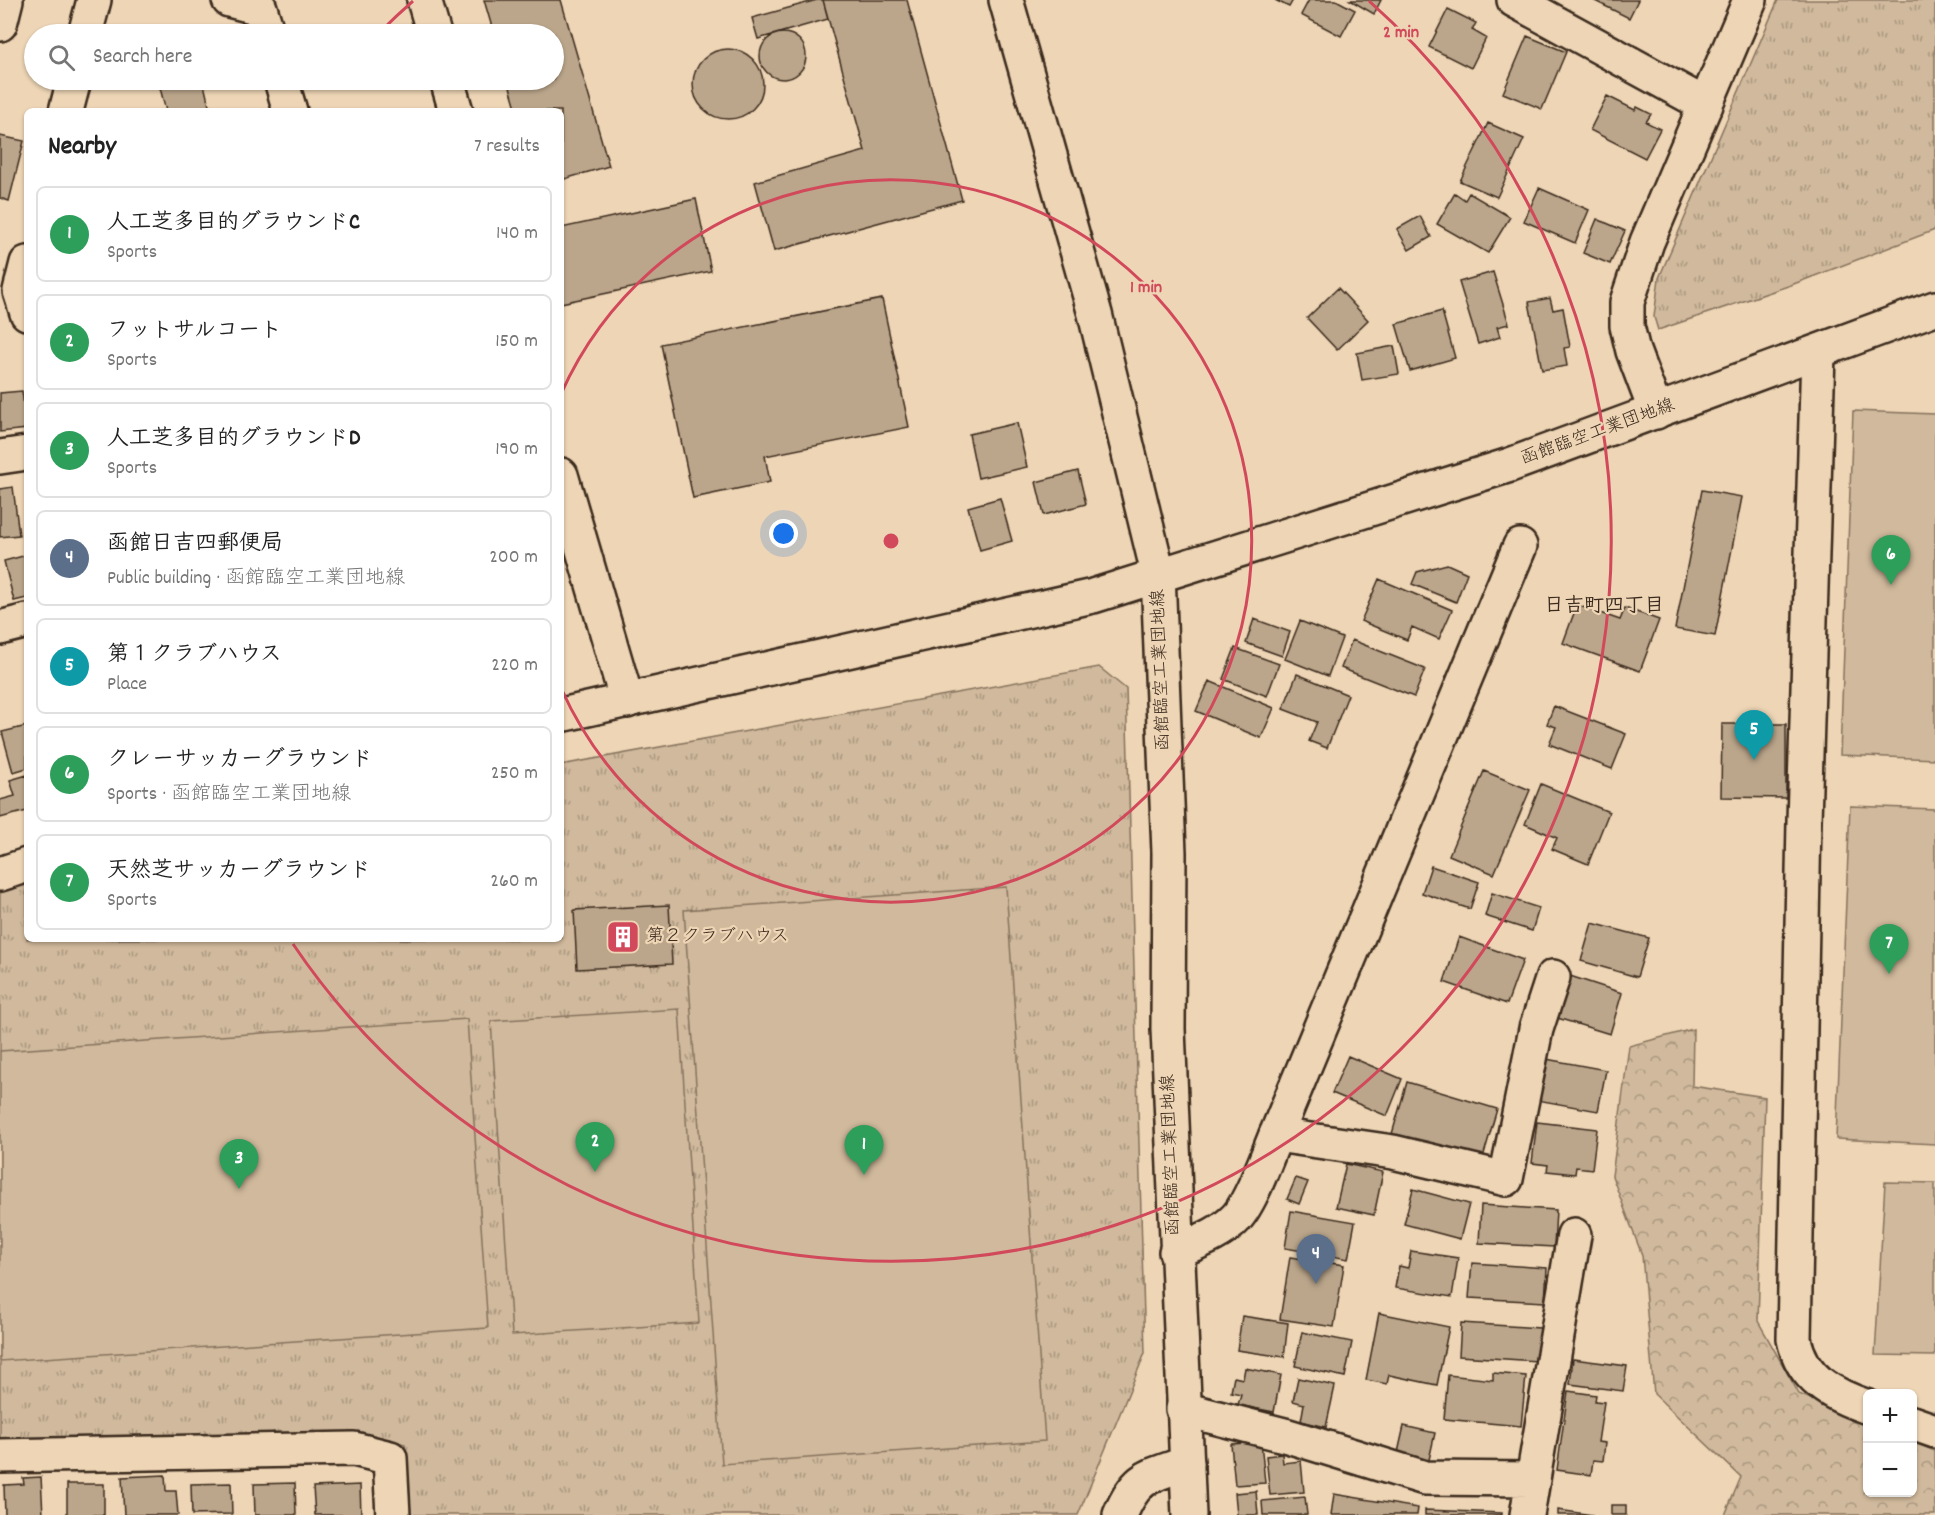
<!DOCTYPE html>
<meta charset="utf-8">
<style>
body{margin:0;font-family:Dekko,"Klee One",sans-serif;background:#f2f2f2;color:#222}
.controls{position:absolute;right:18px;bottom:18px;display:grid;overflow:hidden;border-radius:9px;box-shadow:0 2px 4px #0004}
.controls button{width:54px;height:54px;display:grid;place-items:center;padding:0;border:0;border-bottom:2px solid #e0e0e0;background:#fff;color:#222;font:30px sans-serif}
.you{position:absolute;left:784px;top:534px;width:21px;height:21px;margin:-15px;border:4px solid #fff;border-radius:50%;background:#1a73e8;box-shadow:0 0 0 9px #1a73e833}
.badge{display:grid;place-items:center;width:39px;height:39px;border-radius:50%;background:#111827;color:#fff;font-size:20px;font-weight:700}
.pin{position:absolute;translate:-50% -50px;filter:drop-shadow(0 2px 3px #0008)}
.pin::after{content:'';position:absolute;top:32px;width:21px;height:18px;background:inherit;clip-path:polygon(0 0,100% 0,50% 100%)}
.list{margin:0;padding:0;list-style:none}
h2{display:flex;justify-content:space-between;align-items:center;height:78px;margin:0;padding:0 24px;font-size:26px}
h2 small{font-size:20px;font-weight:400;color:#767676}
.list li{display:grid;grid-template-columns:39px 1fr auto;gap:18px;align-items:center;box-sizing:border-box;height:96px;margin:0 12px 12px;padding:0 12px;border:2px solid #e0e0e0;border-radius:9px}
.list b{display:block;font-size:22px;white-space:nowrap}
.list p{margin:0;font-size:20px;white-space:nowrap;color:#767676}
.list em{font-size:20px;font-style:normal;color:#767676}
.icon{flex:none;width:33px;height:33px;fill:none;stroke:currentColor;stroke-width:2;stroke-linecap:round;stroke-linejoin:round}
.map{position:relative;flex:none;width:1935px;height:1515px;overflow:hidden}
.search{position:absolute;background:#fff;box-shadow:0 2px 4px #0004;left:24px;top:24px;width:540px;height:66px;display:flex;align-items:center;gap:15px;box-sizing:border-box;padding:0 21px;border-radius:33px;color:#767676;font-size:22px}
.panel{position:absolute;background:#fff;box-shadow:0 2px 4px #0004;left:24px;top:108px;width:540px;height:834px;border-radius:9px}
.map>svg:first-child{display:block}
</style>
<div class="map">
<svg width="1935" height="1515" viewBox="0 0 1935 1515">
<defs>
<pattern id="forest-crowns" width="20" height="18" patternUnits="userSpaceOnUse" patternTransform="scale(1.5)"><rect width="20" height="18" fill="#d0b99c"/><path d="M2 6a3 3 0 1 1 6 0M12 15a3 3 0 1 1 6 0" fill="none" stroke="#aa977f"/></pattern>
<pattern id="park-tufts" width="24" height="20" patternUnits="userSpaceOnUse" patternTransform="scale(1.5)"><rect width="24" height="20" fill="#d0b99c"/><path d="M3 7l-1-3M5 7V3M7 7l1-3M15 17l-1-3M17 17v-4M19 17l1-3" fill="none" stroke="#aa977f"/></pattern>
</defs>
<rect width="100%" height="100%" fill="#edd5b5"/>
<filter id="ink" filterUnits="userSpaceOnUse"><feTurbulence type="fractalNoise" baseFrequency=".0167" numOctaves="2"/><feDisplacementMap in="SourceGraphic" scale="12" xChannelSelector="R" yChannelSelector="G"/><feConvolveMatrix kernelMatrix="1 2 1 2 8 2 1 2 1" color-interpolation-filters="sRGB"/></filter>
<g filter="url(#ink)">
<path fill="url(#forest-crowns)" stroke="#86725d" stroke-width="1.5" d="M1693 1029 1692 1086 1765 1097 1758 1321 1799 1394 1867 1423 1868 1492H1912L1913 1442 1935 1451V1515H1725L1741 1477 1654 1394 1642 1255 1612 1176 1629 1046Z"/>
<path fill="url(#park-tufts)" stroke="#86725d" stroke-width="1.5" d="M1778 0H1935V230L1791 285 1658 330 1654 317 1659 278Z
M1099 667 1126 689 1145 1353 1078 1515H411L405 1444 356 1435 0 1439V893L27 885V939H561V765Z"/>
<path fill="#d0b99c" stroke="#86725d" stroke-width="1.5" d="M1853 411 1935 414V759L1840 755Z
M1850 806 1935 809V1144L1836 1139Z
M1006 887 1045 1441 722 1464 684 910Z
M679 1009 699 1323 512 1335 491 1021Z
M467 1019 488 1328 0 1361V1051Z
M1885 1182 1935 1183V1356L1875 1355Z"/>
<path fill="#bba68b" stroke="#3b2a1e" stroke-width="1.5" d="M484 0H561L609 166 561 180V111H517L508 80H554V34H494Z
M817 0H823L828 19 758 39 752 18Z
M823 0H907L962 200 774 251 755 182 865 151Z
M1275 0H1293L1289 7Z
M1309 0H1336L1355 10 1341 36 1301 15Z
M1350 0H1381L1374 14Z
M1593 0H1638L1629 18Z
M1448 9 1476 23 1472 30 1486 38 1471 68 1429 47Z
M760 56a23 23 0 1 1 46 0a23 23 0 1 1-46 0Z
M1527 36 1566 52 1542 109 1503 93Z
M693 84a35 35 0 1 1 70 0a35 35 0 1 1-70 0Z
M178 80H203L210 110 166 111 159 84Z
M1607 96 1635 110 1637 107 1651 114 1646 122 1660 129 1645 158 1590 130Z
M1488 123 1524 139 1497 197 1460 181Z
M0 136 24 141 9 201 0 198Z
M1539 188 1589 210 1575 243 1524 221Z
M1455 193 1465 200 1469 193 1510 217 1488 253 1437 224Z
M696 199 711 271 561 303V228Z
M1420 216 1431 237 1409 250 1397 229Z
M1597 219 1625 231 1610 264 1583 253Z
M1493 272 1509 324 1497 327 1500 337 1478 344 1459 282Z
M1338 288 1368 320 1337 350 1307 318Z
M1550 298 1553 310 1563 308 1570 347 1564 348 1567 366 1542 370 1529 302Z
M882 299 909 427 765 456 770 482 693 498 661 344Z
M1442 311 1455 358 1410 371 1396 324Z
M1394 346 1399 374 1362 380 1357 353Z
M22 391 27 429 0 432V393Z
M1017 423 1027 467 978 478 969 434Z
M1078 471 1086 504 1044 515 1036 482Z
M13 487 19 535 0 537V489Z
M1702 490 1742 497 1715 636 1675 629Z
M1000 498 1012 541 980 550 968 507Z
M27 555V598L14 601 4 561Z
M1447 564 1467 573 1456 602 1412 584 1417 572Z
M1379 579 1452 610 1439 639 1412 627 1407 640 1361 621Z
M1577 605 1620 620 1625 608 1659 620 1640 671 1563 643Z
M1254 619 1290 632 1282 656 1246 643Z
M1300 621 1342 638 1328 676 1285 659Z
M1352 640 1425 669 1414 697 1341 668Z
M1235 648 1279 664 1267 696 1223 679Z
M1297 674 1348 695 1327 748 1309 741 1317 722 1283 709Z
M1209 681 1274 708 1261 738 1196 711Z
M1554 706 1626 734 1612 769 1549 744 1556 727 1547 724Z
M1722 724H1786V798L1721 797Z
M27 726V768L13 772 2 732Z
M1484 771 1530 790 1494 874 1449 855Z
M27 775V811L0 818V800L15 796 10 780Z
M1541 784 1609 812 1588 864 1552 849 1557 838 1525 824Z
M1431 866 1479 882 1470 909 1422 893Z
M1492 893 1539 908 1532 931 1485 916Z
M669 905 672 964 577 969 574 910Z
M1592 923 1649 938 1637 977 1581 961Z
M1459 937 1523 960 1507 1004 1444 982Z
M1567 975 1622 993 1610 1034 1554 1017Z
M1348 1056 1402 1079 1387 1116 1332 1093Z
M1546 1059 1606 1070 1598 1111 1537 1100Z
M1407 1082 1497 1109 1482 1161 1392 1134Z
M1537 1122 1597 1129 1592 1169 1576 1167 1575 1174 1547 1171 1548 1165 1532 1163Z
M1346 1164 1383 1172 1374 1215 1336 1207Z
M1296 1178 1308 1182 1299 1204 1287 1199Z
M1413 1189 1469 1204 1460 1239 1404 1224Z
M1481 1205 1556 1210 1554 1247 1479 1243Z
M1291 1211 1355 1222 1348 1259 1285 1248Z
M1411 1251 1458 1258 1452 1297 1395 1288 1399 1266 1408 1268Z
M1290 1257 1344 1265 1334 1327 1280 1319Z
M1472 1263 1547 1268 1545 1302 1469 1298Z
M1379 1313 1449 1327 1437 1385 1389 1375 1387 1384 1366 1380Z
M1242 1316 1288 1323 1284 1357 1237 1350Z
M1461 1323 1540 1328 1538 1361 1459 1356Z
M1302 1332 1352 1342 1345 1377 1295 1366Z
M1573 1359 1627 1366 1623 1391 1570 1384Z
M1245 1368 1281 1375 1274 1412 1238 1405 1241 1394 1231 1392 1234 1377 1243 1379Z
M1493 1373 1526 1376 1521 1426 1444 1419 1448 1375 1493 1380Z
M1298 1378 1335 1386 1326 1427 1301 1421 1304 1404 1293 1401Z
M1568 1391 1596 1395 1595 1401 1604 1402 1598 1442 1605 1443 1603 1461 1593 1460 1591 1475 1557 1470Z
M1404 1426 1435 1433 1428 1464 1397 1457Z
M1261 1442 1265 1483 1235 1485 1231 1444Z
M1282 1454 1283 1463 1301 1461 1304 1492 1270 1495 1266 1456Z
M165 1475 166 1491H176L178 1515H124L122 1477Z
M41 1477 43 1515H5L4 1485 24 1484 23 1478Z
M231 1483 232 1514 192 1515 191 1484Z
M295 1483 296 1515H255L254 1484Z
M67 1484H104V1515H67Z
M360 1485 361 1515H315L313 1487Z
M1256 1491 1258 1515H1237L1235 1493Z
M1334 1494 1418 1508 1417 1515H1331Z
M1305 1497 1307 1515H1263L1262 1501Z
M1611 1505H1626V1515H1611Z
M1425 1510 1502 1513V1515H1425Z
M1558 1510 1593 1515H1558Z"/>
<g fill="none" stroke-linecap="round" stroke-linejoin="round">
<defs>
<path id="street" d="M229 0 260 8 268 34
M424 0 434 34
M1514 0 1706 105
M0 24 6 0
M85 34 94 0
M281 80 290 111
M447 80 456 111
M66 111 74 80
M27 263 20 291 27 313
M1818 353 1804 821 1794 1339C1802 1379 1832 1395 1868 1407
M1656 412 1633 351 1627 326V302L1647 242 1750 0
M0 457 27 453
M561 475 627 701
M0 628 27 621
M1276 1135 1393 1152 1506 1179 1536 1029 1553 977
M1183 1409 1288 1436 1425 1478 1532 1479
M1912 1423 1935 1431
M0 1456 354 1449 390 1458 393 1515
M1120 1515C1137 1475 1148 1477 1187 1463
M1527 1515 1574 1235"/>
<path id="secondary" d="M1006 0 1095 314 1158 573 1169 853 1168 1029 1189 1515
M561 715 1093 596 1510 465 1935 308
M0 874 27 865
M1176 1252C1195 1243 1219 1235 1234 1220 1250 1206 1267 1156 1276 1135L1520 546"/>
</defs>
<use href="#street" stroke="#3b2a1e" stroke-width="38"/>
<use href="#secondary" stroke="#3b2a1e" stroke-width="38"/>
<use href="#street" stroke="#edd5b5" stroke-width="33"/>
<use href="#secondary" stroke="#edd5b5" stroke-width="33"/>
</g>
</g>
<g fill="none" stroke="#d1495b" stroke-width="3">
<path d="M561 394A361 361 0 1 1 561 688"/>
<path d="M381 31A721 721 0 0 1 413 1M1369 1A721 721 0 1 1 293 944"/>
</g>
<defs>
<symbol id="building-square" viewBox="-11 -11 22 22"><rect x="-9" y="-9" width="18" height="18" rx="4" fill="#d1495b" stroke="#edd5b5"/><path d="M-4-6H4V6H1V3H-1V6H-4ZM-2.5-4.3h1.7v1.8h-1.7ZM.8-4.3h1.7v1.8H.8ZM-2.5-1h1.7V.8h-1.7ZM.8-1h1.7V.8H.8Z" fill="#fff"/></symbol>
</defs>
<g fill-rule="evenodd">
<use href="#building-square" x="604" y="918" width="38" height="38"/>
</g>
<g text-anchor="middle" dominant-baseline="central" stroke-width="4.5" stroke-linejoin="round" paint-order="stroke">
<g font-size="18" fill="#3b2a1e" stroke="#edd5b5">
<text transform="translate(1598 433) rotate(-20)">函館臨空工業団地線</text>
<text transform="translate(1162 670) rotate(-92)">函館臨空工業団地線</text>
<text transform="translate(1172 1155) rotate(-92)">函館臨空工業団地線</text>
</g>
<g font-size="18" fill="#3b2a1e" stroke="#edd5b5" text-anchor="start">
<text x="646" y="937">第２クラブハウス</text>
</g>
<g font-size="20" font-weight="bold" fill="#3b2a1e" stroke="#edd5b5">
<text x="1604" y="607">日吉町四丁目</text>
</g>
</g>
<circle cx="891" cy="541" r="9" fill="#d1495b" stroke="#edd5b5" stroke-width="3"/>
<g font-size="18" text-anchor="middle" font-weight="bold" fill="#d1495b" stroke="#edd5b5" stroke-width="4.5" stroke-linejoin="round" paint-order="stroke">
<text x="1401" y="37">2 min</text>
<text x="1146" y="292">1 min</text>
</g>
</svg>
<div class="controls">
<button>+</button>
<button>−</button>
</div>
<div class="you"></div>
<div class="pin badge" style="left:864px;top:1175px;background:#2e9e5b">1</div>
<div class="pin badge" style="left:595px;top:1172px;background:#2e9e5b">2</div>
<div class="pin badge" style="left:239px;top:1189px;background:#2e9e5b">3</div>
<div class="pin badge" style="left:1316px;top:1284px;background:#5c6f8a">4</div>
<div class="pin badge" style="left:1754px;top:760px;background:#0f9aa8">5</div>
<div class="pin badge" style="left:1891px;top:585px;background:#2e9e5b">6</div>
<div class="pin badge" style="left:1889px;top:974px;background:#2e9e5b">7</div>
<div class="search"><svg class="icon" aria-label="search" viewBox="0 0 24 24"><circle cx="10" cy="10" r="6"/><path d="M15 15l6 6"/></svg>Search here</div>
<section class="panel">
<h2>Nearby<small>7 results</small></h2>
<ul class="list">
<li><span class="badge" style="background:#2e9e5b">1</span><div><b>人工芝多目的グラウンドC</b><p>Sports</p></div><em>140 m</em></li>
<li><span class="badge" style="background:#2e9e5b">2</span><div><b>フットサルコート</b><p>Sports</p></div><em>150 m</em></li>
<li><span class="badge" style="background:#2e9e5b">3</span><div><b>人工芝多目的グラウンドD</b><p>Sports</p></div><em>190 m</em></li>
<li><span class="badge" style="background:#5c6f8a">4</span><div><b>函館日吉四郵便局</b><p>Public building · 函館臨空工業団地線</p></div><em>200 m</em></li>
<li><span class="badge" style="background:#0f9aa8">5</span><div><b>第１クラブハウス</b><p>Place</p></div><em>220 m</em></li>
<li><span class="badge" style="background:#2e9e5b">6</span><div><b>クレーサッカーグラウンド</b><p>Sports · 函館臨空工業団地線</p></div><em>250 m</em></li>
<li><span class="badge" style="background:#2e9e5b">7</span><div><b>天然芝サッカーグラウンド</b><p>Sports</p></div><em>260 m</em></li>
</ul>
</section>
</div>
